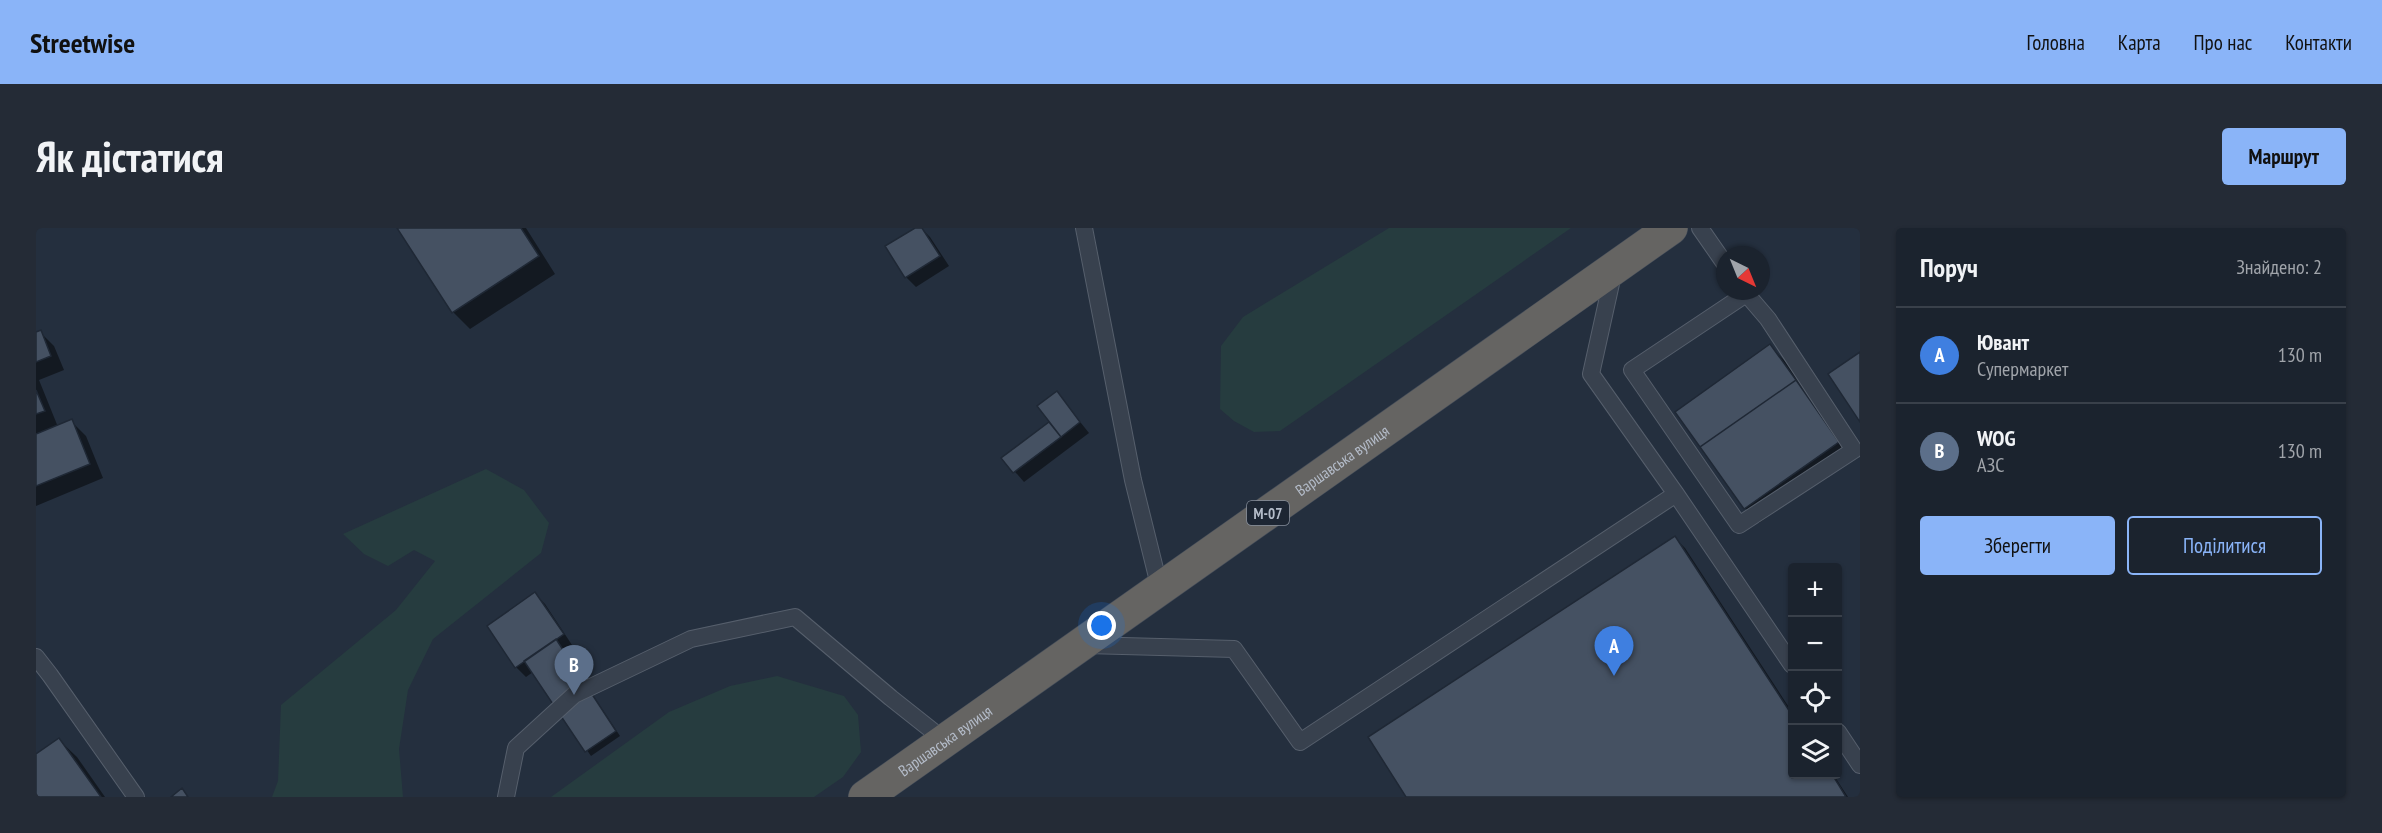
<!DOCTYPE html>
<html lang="uk">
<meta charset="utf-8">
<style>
body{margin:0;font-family:"PT Sans Narrow",sans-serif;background:#242b36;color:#f1f3f6}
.controls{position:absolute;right:18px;bottom:18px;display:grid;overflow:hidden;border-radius:6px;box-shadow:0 2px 4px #0004}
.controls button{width:54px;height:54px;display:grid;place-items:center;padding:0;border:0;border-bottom:2px solid #39404a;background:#1b232e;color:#f1f3f6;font:30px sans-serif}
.compass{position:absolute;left:1680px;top:18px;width:54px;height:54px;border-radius:50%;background:#1b232e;box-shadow:0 2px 4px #0004;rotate:137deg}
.you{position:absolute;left:1066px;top:398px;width:21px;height:21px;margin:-15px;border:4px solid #fff;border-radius:50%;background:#1a73e8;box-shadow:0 0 0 9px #1a73e833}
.badge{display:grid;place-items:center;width:39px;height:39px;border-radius:50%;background:#8ab4f8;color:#fff;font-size:20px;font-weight:700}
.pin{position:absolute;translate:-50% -50px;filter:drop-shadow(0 2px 3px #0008)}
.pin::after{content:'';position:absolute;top:32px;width:21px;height:18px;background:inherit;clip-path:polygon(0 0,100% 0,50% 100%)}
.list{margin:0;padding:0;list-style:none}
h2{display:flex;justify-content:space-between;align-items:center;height:78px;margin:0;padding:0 24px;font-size:26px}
h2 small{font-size:20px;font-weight:400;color:#a0a4aa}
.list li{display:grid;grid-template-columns:39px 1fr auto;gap:18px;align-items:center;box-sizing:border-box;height:96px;padding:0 24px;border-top:2px solid #39404a}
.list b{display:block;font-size:22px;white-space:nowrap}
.list p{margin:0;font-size:20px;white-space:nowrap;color:#a0a4aa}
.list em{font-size:20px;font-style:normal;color:#a0a4aa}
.actions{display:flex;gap:12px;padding:18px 24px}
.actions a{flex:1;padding:14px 0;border:2px solid #8ab4f8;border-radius:6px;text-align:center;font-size:21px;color:#8ab4f8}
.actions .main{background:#8ab4f8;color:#111}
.icon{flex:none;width:33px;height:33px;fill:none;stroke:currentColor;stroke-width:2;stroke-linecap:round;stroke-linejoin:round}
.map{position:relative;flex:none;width:1824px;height:569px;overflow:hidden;border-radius:6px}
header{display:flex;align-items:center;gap:36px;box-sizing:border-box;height:84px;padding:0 30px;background:#8ab4f8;color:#111}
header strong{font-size:28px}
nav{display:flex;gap:33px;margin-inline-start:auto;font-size:21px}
.intro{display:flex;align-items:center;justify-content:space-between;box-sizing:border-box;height:144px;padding:0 36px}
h1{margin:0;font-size:42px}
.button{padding:15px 27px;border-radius:6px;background:#8ab4f8;color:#111;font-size:21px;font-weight:700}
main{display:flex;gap:36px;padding:0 36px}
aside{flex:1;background:#1b232e;border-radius:6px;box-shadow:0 2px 4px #0004}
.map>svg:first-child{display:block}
</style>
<header>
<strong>Streetwise</strong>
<nav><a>Головна</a><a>Карта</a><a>Про нас</a><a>Контакти</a></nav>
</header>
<div class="intro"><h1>Як дістатися</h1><a class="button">Маршрут</a></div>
<main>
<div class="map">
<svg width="1824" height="569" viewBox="0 0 1824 569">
<rect width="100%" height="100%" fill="#242f3e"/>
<path fill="#263c3f" d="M1353 0H1535L1244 203 1218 204 1198 193 1184 181 1185 118 1207 89Z
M450 241 488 262 513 295 505 325 397 411 372 462 363 521 367 569H236L242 553 245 477 360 382 399 333 378 322 352 338 328 326 307 306Z
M741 448 808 468 822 487 825 524 807 549 778 569H515L633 484 694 458Z"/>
<path fill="#0007" d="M363 0H490L519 46 434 101 417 84Z
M881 0H885L894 9 913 38 880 59 870 49Z
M4 104 18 118 28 142 3 152 22 199 35 193 50 208 67 250 0 278V106Z
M1734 118 1749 133 1816 229 1723 295 1709 280Z
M1021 165 1053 205 988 254 967 230 1016 194Z
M1639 310 1649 320 1756 484V546H1797L1812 569H1372L1334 509Z
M499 366 509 376 536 417 528 423 584 508 555 528 497 444 490 449 480 439Z
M23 512 41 529 69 569H0V528Z"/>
<path fill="#455162" stroke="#1f2835" stroke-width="1.5" d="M361 0H485L503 28 416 85Z
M879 0H886L904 28 869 50 849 18Z
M5 102 15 128 0 134V104Z
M1734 116 1760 152 1664 219 1639 184Z
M1824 124V194L1792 146Z
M1760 152 1803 214 1708 281 1664 219Z
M0 162 9 183 0 186Z
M1021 163 1044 194 1025 209 1001 178Z
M36 191 54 236 0 258V206Z
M1013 194 1025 209 977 245 965 230Z
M1639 308 1756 487V546H1796L1810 569H1370L1332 509Z
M499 364 528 406 479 440 451 398Z
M520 411 580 503 549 524 488 433Z
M23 510 65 569H0V526Z
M146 560 152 569H135Z"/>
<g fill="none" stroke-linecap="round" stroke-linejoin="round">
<defs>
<path id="service" d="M1048 0 1097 252 1124 361
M1664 0 1689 36
M1578 42 1555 146 1640 266 1756 437
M1708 63 1732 91 1818 222 1703 297 1596 142 1710 66
M1050 417 1198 421 1264 514 1640 266
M0 429 14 447 100 569
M1802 504 1824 537
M470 569 480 520 538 467 655 411 759 389 855 470 908 512"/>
<g id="trunk">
<path id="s1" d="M829 569 1635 0"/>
</g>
</defs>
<use href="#service" stroke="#565f6c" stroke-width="18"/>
<use href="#trunk" stroke="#434c59" stroke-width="34"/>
<use href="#service" stroke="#38414e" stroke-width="16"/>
<use href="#trunk" stroke="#656462" stroke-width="33"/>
</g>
<g text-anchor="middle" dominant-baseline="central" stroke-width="6" stroke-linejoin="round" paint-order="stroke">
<rect fill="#1d2633" stroke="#878f9c" stroke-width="1.5" x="1211" y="273" width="42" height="24" rx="4.5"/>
<g font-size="15" font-weight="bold" fill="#b4bcc9">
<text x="1232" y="285">М-07</text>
</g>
<g font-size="16" fill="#b4bcc9" stroke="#1d2633">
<text stroke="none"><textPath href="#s1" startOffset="584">Варшавська вулиця</textPath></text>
<text stroke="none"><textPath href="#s1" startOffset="98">Варшавська вулиця</textPath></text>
</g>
</g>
</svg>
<div class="controls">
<button>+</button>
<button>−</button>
<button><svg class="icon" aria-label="locate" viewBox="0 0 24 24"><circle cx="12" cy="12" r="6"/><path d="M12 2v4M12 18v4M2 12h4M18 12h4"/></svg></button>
<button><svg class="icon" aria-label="layers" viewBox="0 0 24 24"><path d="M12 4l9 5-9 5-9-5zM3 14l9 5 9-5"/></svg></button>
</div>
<svg class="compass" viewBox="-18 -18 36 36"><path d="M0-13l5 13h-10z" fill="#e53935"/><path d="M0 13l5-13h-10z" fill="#a0a4aa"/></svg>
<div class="you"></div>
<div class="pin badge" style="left:1578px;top:448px;background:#3f7fe0">A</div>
<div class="pin badge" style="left:538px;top:467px;background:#5c6f8a">B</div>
</div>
<aside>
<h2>Поруч<small>Знайдено: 2</small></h2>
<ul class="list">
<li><span class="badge" style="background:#3f7fe0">A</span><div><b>Ювант</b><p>Супермаркет</p></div><em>130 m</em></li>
<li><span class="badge" style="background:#5c6f8a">B</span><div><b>WOG</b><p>АЗС</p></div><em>130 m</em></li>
</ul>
<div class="actions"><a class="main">Зберегти</a><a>Поділитися</a></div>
</aside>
</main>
